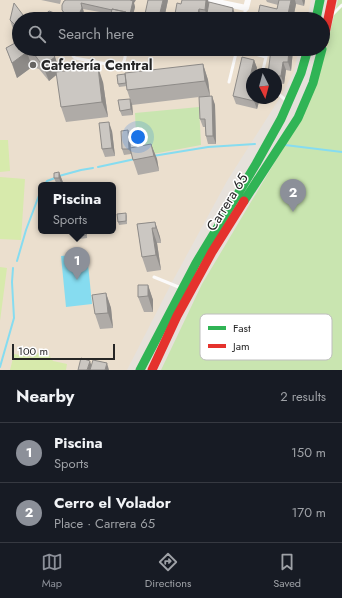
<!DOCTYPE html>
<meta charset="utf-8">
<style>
body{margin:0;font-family:Jost,sans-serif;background:#20242c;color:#f1f3f6}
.compass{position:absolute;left:246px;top:68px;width:36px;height:36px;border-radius:50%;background:#171b24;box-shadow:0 2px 10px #0003;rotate:174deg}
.scale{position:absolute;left:12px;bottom:10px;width:103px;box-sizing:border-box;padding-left:4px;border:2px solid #262626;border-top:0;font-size:11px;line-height:14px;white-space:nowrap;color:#262626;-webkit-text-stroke:3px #fff;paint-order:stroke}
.you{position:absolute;left:138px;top:137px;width:14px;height:14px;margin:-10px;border:3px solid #fff;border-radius:50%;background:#1a73e8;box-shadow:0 0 0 6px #1a73e833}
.badge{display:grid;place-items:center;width:26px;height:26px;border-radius:50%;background:#8c9099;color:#fff;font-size:13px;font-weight:700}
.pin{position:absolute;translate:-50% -33px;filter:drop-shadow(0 1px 2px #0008)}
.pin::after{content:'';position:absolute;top:21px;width:14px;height:12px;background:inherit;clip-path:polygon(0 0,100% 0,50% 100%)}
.popup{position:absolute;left:38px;top:182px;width:78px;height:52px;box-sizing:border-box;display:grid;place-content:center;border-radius:6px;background:#171b24;filter:drop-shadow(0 1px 3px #0005);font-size:13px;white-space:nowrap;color:#9ea1a6}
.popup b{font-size:15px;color:#f1f3f6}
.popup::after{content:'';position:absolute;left:50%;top:100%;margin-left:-8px;border:8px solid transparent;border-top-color:#171b24}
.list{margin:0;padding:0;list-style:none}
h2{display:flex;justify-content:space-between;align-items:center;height:52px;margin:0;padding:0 16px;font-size:17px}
h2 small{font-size:13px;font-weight:400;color:#9ea1a6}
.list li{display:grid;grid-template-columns:26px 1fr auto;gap:12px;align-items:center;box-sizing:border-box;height:60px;padding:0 16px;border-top:1px solid #363941}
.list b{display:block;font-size:15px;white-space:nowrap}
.list p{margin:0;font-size:13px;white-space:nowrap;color:#9ea1a6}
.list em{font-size:13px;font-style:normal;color:#9ea1a6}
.icon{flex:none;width:22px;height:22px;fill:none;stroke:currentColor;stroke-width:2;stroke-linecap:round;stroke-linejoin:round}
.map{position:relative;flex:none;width:342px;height:370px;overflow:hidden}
.search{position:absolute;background:#171b24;box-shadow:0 2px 10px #0003;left:12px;right:12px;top:12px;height:44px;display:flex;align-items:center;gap:10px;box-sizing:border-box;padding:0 14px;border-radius:22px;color:#9ea1a6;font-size:15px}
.sheet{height:172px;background:#171b24}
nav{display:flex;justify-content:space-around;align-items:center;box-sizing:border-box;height:56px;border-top:1px solid #363941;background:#171b24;font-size:11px;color:#9ea1a6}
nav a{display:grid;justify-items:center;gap:2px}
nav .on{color:#8c9099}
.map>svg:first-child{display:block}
</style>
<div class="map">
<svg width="342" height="370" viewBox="0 0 342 370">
<rect width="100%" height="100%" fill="#e6e1db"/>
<path fill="#ebdfce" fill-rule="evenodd" d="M0 0H311L307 19H19V49H299L294 71 281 96 227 181 171 284 127 370H0ZM252 74H276V98H252ZM41 185H113V231H41Z"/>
<path fill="#c9e5b0" d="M338 0H342V370H161L202 284 288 140 320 72Z
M199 107 201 145 137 157 135 113Z"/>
<path fill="#d7eaac" d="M0 140H8L10 171 0 172Z
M0 177 25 179 21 240 0 239Z
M0 267 7 268 0 321Z
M45 349 53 361 67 364 66 370H10L14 354 32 357Z"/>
<path fill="#86dcf0" d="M87 254 92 304 66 307 61 256Z"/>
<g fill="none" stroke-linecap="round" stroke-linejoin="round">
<path stroke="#86dcf0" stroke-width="2" d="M285 145 342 152
M153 156 208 147 255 144
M98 167 135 159
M59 176 81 170 93 168
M44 185 47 181 55 178
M17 261 26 230 41 190
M0 367 14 318 12 282 13 268"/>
<path stroke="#fbfafa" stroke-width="3" d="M332 15 342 5
M243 19 246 8
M73 49V56L75 58 117 66C126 65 125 56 126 49
M237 49 266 57 268 49
M262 74 266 57
M229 82 237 49
M276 92 288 102
M154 277 181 288"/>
<path stroke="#fbfafa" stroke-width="6" d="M208 0 246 8 248 0"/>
<path stroke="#30b455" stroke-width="9" d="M316 19 320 0
M244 201 298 118 313 83 322 49
M140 370 196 263 256 164 281 119 301 73 308 49"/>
<path stroke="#e5322d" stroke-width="9" d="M323 43 332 0
M152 370 177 316 212 252 244 201"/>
</g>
<path fill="#afaba7" d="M41 0H61L60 4Z
M168 0 164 19H147L145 14Z
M266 0H305L304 6 296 4 293 19H259L258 15 277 9 278 5 267 2Z
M64 1 134 3 135 7 132 19 129 18V19H110V18L111 14 83 9 84 13 81 19H67L64 16 62 10Z
M209 2 235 14 239 15 240 19H177L175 14 181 4Z
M10 20 55 57 60 72 103 82 108 117 66 122 61 107 57 74 49 81 39 69 32 67 17 78 6 48 15 43 18 37 15 35Z
M151 49H152V54H148L147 51Z
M293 50 291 71 286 70 284 84 276 83V74H268Z
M254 60 257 68 252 74V98H260L257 109 236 104 233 96Z
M203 64 208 80 210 96 206 97 212 96 215 105 216 144H208L206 136 205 127H203L200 119 199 97 132 105 127 90V86L119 87 118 84Z
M130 99 132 104 133 115 122 116 120 111Z
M112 131 115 156 105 157 102 149Z
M130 136 131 148 151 144 157 159 159 171 138 175 133 160 131 149V154L124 155 122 149Z
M59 172 64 185H57L54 178Z
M126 213 127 216V224L119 225 118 222Z
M155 222 160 237 161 243H157L161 270 147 272 142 257 137 224Z
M78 231H87V238L79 239Z
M148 285 153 300V312H144L138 297Z
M106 293 111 308 113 328 100 329 95 314Z"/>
<path fill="#8e8b88" d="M130 0H136L134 3 135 7 132 19 130 14Z
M163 0H168L164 19H160L159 17Z
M206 0H208L211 7 208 19 205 10Z
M291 0H295L296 4 293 19H287Z
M302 0H305L304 6Z
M81 3 83 9 84 13 81 19H77L76 16Z
M233 8 235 14H232Z
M199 9 202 19H197Z
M126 12 129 19H125Z
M62 16 64 19H57Z
M289 49H293V50L291 71 288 62Z
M27 52 32 67 17 78 12 63Z
M55 57 60 72 49 81 43 66Z
M254 60 257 68 256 74H252V90L248 86Z
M283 62 286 70 284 84 281 76Z
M203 64 208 80 210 96 205 81Z
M98 67 103 82 108 117 102 102Z
M212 96 215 105 216 144 213 136Z
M255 98H260L257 109 254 101Z
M130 99 132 104 133 115 131 109Z
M109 122 112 131 115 156 112 148Z
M128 130 130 136 131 154 129 149Z
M151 144 157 159 159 171 154 156Z
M59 172 64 185H62L59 178Z
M155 222 160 237 161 243 156 228Z
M152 228 157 243 161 270 156 255Z
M148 285 153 300V312L148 296Z
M106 293 111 308 113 328 108 313Z
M90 361 93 370H87Z
M107 363 109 370H105Z"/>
<path fill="#cbc7c2" stroke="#8e8b88" d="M66 0H130L133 1 130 14 126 13V12L112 9V10L81 3 82 8 79 14 76 16 69 17 66 15 62 10V5L64 1Z
M148 0H163L159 17H158L157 19H151L152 16 145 14Z
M182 0H206L205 10 199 9 197 18 200 19H178L179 15 175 14 177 3 181 4Z
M279 0H291L287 19 268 14V17L258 15 260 5 277 9Z
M209 2 233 8 232 14 239 15 238 19H206Z
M14 3 26 19H19V49H49L55 57 43 66 34 54 27 52 12 63 6 48 15 43 18 37 19 33 17 27 10 20Z
M112 9 126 12 125 19H117L110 18Z
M49 11 62 16 57 19H40Z
M147 49H151V51H147Z
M271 49H289L288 62H283L281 76H276V74H268Z
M242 57 254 60 248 86 252 87V98H255L254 101 233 96Z
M203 64 205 81 127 90 125 73Z
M98 67 102 102 61 107 56 72Z
M125 74 126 83 118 84 117 75Z
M212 96 213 136H206L205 119H200L199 97Z
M130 99 131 109 120 111 118 100Z
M109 122 112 148 102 149 99 123Z
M128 130 129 149H122L121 131Z
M151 144 154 156 133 160 130 148Z
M59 172V178H54V173Z
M126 213V221L118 222 117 214Z
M155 222 156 228H152L156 255 142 257 137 224Z
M78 231H86V235L78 236Z
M138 285H148V296L138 297Z
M106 293 108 313 95 314 92 295Z
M81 358 90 361 87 370H78Z
M93 360 107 363 105 370H90Z"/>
<circle fill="#696765" stroke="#fff" stroke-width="1.5" cx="33" cy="65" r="4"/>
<g text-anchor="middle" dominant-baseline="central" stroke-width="3" stroke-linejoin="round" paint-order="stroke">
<g font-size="14" font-weight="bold" fill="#262626" stroke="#fff" text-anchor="start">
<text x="41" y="65">Cafetería Central</text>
</g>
<g font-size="14" fill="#262626" stroke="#fff">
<text transform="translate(227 202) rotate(-58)">Carrera 65</text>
</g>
</g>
<rect x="200" y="314" width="132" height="46" rx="6" fill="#fff" stroke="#bebebe" stroke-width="1"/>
<rect x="208" y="326" width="18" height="4" fill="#30b455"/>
<rect x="208" y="344" width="18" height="4" fill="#e5322d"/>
<g font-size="11" fill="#262626">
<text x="233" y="332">Fast</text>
<text x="233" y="350">Jam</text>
</g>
</svg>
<svg class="compass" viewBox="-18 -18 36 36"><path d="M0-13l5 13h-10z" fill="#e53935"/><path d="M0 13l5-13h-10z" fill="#9ea1a6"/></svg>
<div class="scale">100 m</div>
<div class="you"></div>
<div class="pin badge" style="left:77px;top:280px">1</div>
<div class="popup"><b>Piscina</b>Sports</div>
<div class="pin badge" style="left:293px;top:212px">2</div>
<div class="search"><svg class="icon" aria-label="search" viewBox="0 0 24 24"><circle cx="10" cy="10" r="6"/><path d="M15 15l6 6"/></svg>Search here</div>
</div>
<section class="sheet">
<h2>Nearby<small>2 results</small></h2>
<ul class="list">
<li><span class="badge">1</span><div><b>Piscina</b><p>Sports</p></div><em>150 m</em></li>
<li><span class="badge">2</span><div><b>Cerro el Volador</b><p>Place · Carrera 65</p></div><em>170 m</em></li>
</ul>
</section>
<nav>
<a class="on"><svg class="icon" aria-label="map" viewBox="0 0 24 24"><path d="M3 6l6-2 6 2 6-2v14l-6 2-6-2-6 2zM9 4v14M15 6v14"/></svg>Map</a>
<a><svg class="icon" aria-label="directions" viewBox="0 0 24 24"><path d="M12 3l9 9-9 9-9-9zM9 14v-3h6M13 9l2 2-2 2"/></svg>Directions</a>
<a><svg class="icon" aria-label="saved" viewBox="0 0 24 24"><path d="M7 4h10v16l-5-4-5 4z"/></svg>Saved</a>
</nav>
